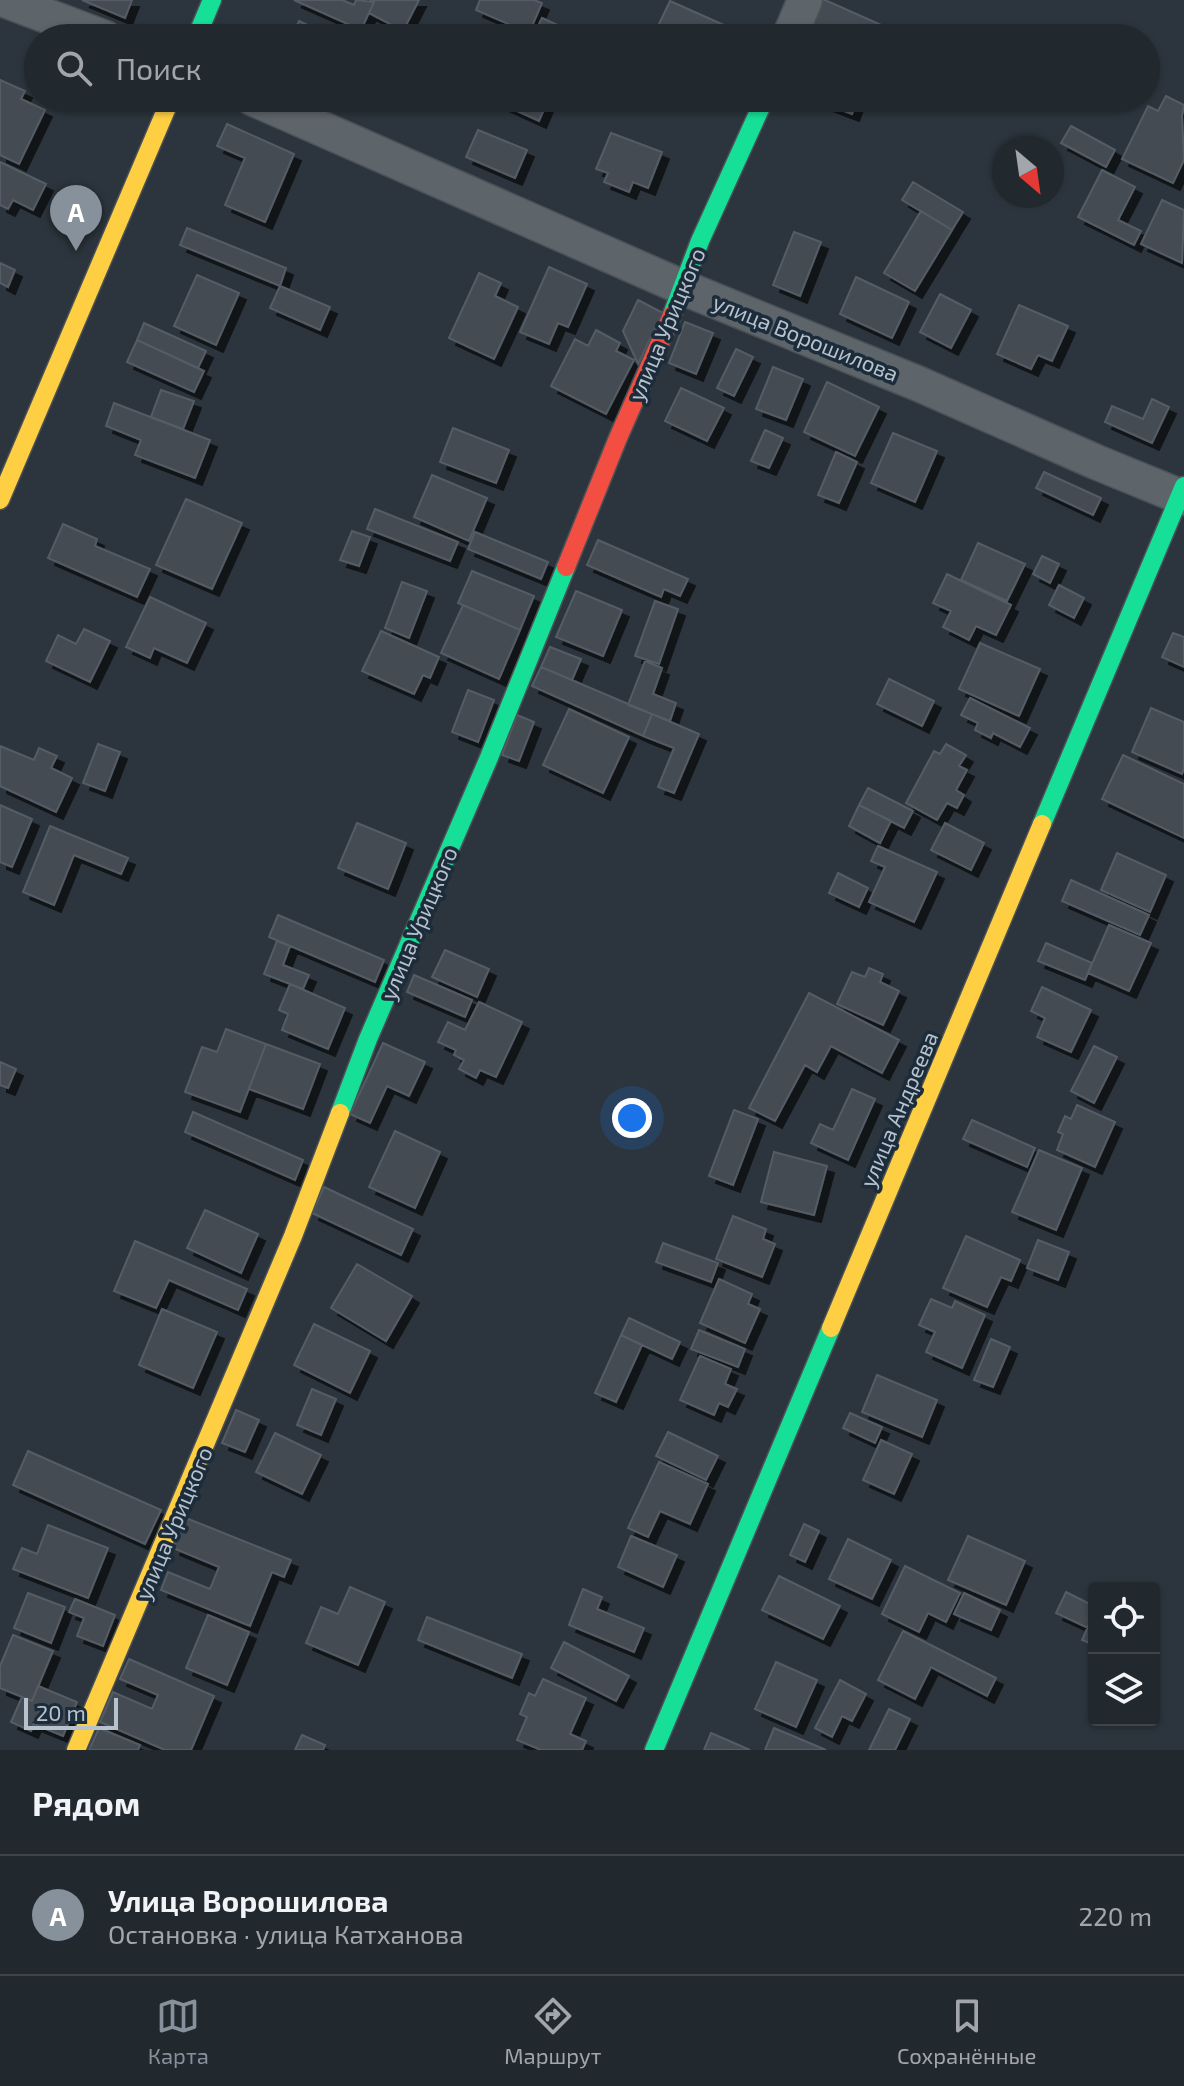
<!DOCTYPE html>
<html lang="ru">
<meta charset="utf-8">
<style>
body{margin:0;font-family:"Exo 2",sans-serif;background:#293036;color:#f1f3f6}
.controls{position:absolute;right:24px;bottom:24px;display:grid;overflow:hidden;border-radius:8px;box-shadow:0 2px 6px #0004}
.controls button{width:72px;height:72px;display:grid;place-items:center;padding:0;border:0;border-bottom:2px solid #3e444a;background:#21282e;color:#f1f3f6;font:40px sans-serif}
.compass{position:absolute;left:992px;top:136px;width:72px;height:72px;border-radius:50%;background:#21282e;box-shadow:0 2px 6px #0004;rotate:151deg}
.scale{position:absolute;left:24px;bottom:20px;width:94px;box-sizing:border-box;padding-left:8px;border:4px solid #b6c2ce;border-top:0;font-size:22px;line-height:28px;white-space:nowrap;color:#b6c2ce;-webkit-text-stroke:6px #1d2c3a;paint-order:stroke}
.you{position:absolute;left:632px;top:1118px;width:28px;height:28px;margin:-20px;border:6px solid #fff;border-radius:50%;background:#1a73e8;box-shadow:0 0 0 12px #1a73e833}
.badge{display:grid;place-items:center;width:52px;height:52px;border-radius:50%;background:#86919b;color:#fff;font-size:26px;font-weight:700}
.pin{position:absolute;translate:-50% -66px;filter:drop-shadow(0 2px 4px #0008)}
.pin::after{content:'';position:absolute;top:42px;width:28px;height:24px;background:inherit;clip-path:polygon(0 0,100% 0,50% 100%)}
.list{margin:0;padding:0;list-style:none}
h2{display:flex;justify-content:space-between;align-items:center;height:104px;margin:0;padding:0 32px;font-size:34px}
h2 small{font-size:26px;font-weight:400;color:#a2a6aa}
.list li{display:grid;grid-template-columns:52px 1fr auto;gap:24px;align-items:center;box-sizing:border-box;height:120px;padding:0 32px;border-top:2px solid #3e444a}
.list b{display:block;font-size:30px;white-space:nowrap}
.list p{margin:0;font-size:26px;white-space:nowrap;color:#a2a6aa}
.list em{font-size:26px;font-style:normal;color:#a2a6aa}
.icon{flex:none;width:44px;height:44px;fill:none;stroke:currentColor;stroke-width:2;stroke-linecap:round;stroke-linejoin:round}
.map{position:relative;flex:none;width:1184px;height:1750px;overflow:hidden}
.search{position:absolute;background:#21282e;box-shadow:0 2px 6px #0004;left:24px;right:24px;top:24px;height:88px;display:flex;align-items:center;gap:20px;box-sizing:border-box;padding:0 28px;border-radius:44px;color:#a2a6aa;font-size:30px}
.sheet{height:224px;background:#21282e}
nav{display:flex;justify-content:space-around;align-items:center;box-sizing:border-box;height:112px;border-top:2px solid #3e444a;background:#21282e;font-size:22px;color:#a2a6aa}
nav a{display:grid;justify-items:center;gap:4px}
nav .on{color:#86919b}
.map>svg:first-child{display:block}
</style>
<div class="map">
<svg width="1184" height="1750" viewBox="0 0 1184 1750">
<defs>
<filter id="shadow"><feDropShadow dx="7" dy="7" stdDeviation="0" flood-color="#0009"/></filter>
</defs>
<rect width="100%" height="100%" fill="#2c353d"/>
<path fill="#444c52" stroke="#545c65" stroke-width="2" filter="url(#shadow)" d="M82 0H132L125 18Z
M294 0H342L354 5 356 0 374 2 361 30Z
M370 0H419L403 31 369 13 374 2Z
M480 0H534L542 3 529 33 476 10Z
M819 0H825L888 28 883 38H818L805 32Z
M670 1 753 38H686L658 26Z
M542 18 560 26 555 38H532Z
M299 21 334 38H291Z
M501 26 527 38H496Z
M0 80 25 91 21 99 45 110 19 164 0 155Z
M1166 96 1184 105 1182 116 1184 160 1173 183 1122 159 1148 106 1158 111Z
M505 98H549L539 121 502 104Z
M810 98H858L852 114Z
M227 124 294 154 265 222 225 205 245 158 217 146Z
M1071 126 1115 150 1106 167 1061 143Z
M478 130 527 150 515 178 466 157Z
M611 133 662 152 648 188 633 182 629 192 604 182 608 173 596 169Z
M0 162 46 184 33 210 13 200 8 209 0 205Z
M1102 170 1135 187 1118 220 1141 231 1134 245 1078 217Z
M913 182 963 212 952 230 902 200Z
M1162 200 1184 210 1182 263 1141 244Z
M921 211 952 230 915 291 884 273Z
M187 228 286 268 280 286 180 245Z
M794 232 821 242 800 296 773 285Z
M0 263 15 270 8 287 0 283Z
M549 267 587 284 568 327 558 323 549 344 520 332Z
M479 273 501 283 495 296 518 307 494 359 449 338Z
M197 275 239 293 216 345 174 326Z
M856 277 909 302 892 338 840 314Z
M280 286 330 307 320 330 270 308Z
M940 294 971 310 951 348 920 332Z
M638 300 663 313 638 364 623 331Z
M1019 305 1068 326 1052 361 1038 355 1031 369 997 354Z
M685 322 713 333 696 374 669 363Z
M144 323 206 351 198 368 137 340Z
M596 330 620 343 616 351 634 360 606 414 551 386 575 339 588 346Z
M137 340 204 371 194 392 127 362Z
M736 349 753 357 734 396 717 388Z
M773 367 803 379 786 420 756 409Z
M827 382 879 407 855 456 804 432Z
M681 388 724 408 707 441 665 421Z
M161 390 194 401 183 429 151 417Z
M1152 399 1169 407 1152 443 1105 422 1112 406 1143 419Z
M114 403 210 440 195 478 135 455 141 440 106 426Z
M453 428 509 450 496 483 440 462Z
M765 430 783 438 769 468 751 461Z
M893 433 937 451 915 502 871 483Z
M836 452 857 462 839 503 818 495Z
M1044 472 1101 498 1093 515 1036 488Z
M432 475 487 498 469 541 414 517Z
M186 499 242 523 212 589 156 565Z
M375 509 458 542 450 561 367 529Z
M63 524 97 539 95 546 150 569 137 597 48 558Z
M352 531 370 537 359 566 340 560Z
M475 532 548 562 541 579 468 549Z
M598 540 688 579 680 596 664 589 661 597 587 565Z
M978 543 1025 564 1007 601 961 580Z
M1042 556 1059 564 1050 583 1033 574Z
M472 571 534 596 520 630 458 603Z
M947 574 1011 605 996 635 976 626 969 640 943 627 951 611 933 603Z
M402 582 427 591 409 638 385 628Z
M1059 585 1084 598 1074 618 1049 605Z
M576 591 622 610 603 656 556 637Z
M150 597 206 623 187 663 154 648 150 658 126 647Z
M655 601 678 609 659 664 635 656Z
M463 605 520 630 499 679 441 653Z
M84 629 110 641 90 682 46 661 58 635 76 644Z
M381 631 439 657 430 678 423 675 414 694 362 671Z
M1173 633 1184 637V667L1162 657Z
M980 643 1040 669 1019 716 959 689Z
M550 647 581 659 572 680 541 667Z
M645 661 662 668 653 694 676 703 670 721 628 705Z
M541 667 652 714 643 736 532 686Z
M889 679 934 701 922 726 877 704Z
M468 690 494 700 478 742 452 732Z
M970 698 1030 728 1020 747 993 733 991 738 975 730 978 723 961 715Z
M1151 708 1184 722V768L1182 774 1132 752Z
M569 709 629 737 603 793 543 765Z
M652 714 699 734 674 793 658 787 674 748 643 736Z
M517 715 534 722 519 761 502 755Z
M98 744 120 752 105 791 83 783Z
M946 744 966 755 959 766 967 770 956 790 964 795 957 808 947 803 937 820 906 803 934 751 940 754Z
M0 746 34 760 39 748 57 756 51 768 72 778 56 812 0 786Z
M1123 755 1184 784V838L1102 799Z
M868 788 913 811 904 828 859 805Z
M0 805 32 819 12 867 0 862Z
M859 805 891 821 880 843 849 826Z
M357 823 406 843 388 889 338 868Z
M945 823 984 843 971 870 931 850Z
M50 826 128 858 121 874 74 855 54 905 23 892Z
M878 846 937 872 914 922 869 902 885 867 871 861Z
M1117 853 1166 875 1150 912 1101 890Z
M838 873 868 888 859 907 829 893Z
M1071 880 1149 915 1140 935 1062 901Z
M278 915 384 960 375 982 269 937Z
M1109 925 1151 943 1129 991 1088 973Z
M277 941 290 946 283 965 309 975 303 989 264 974Z
M1046 943 1092 963 1085 980 1038 961Z
M445 950 489 969 477 997 432 977Z
M869 968 883 974 880 982 899 991 883 1025 837 1004 852 972 865 977Z
M414 975 472 1000 465 1017 407 992Z
M290 984 345 1008 328 1049 282 1030 288 1014 279 1010Z
M1042 987 1091 1010 1071 1052 1037 1037 1045 1018 1031 1011Z
M809 993 899 1040 882 1073 831 1046 817 1072 805 1065 775 1121 749 1108Z
M479 1002 522 1022 496 1077 480 1070 476 1078 459 1069 464 1060 454 1055 456 1050 438 1042 448 1022 465 1030Z
M226 1029 266 1044 240 1112 185 1092 202 1047 217 1052Z
M383 1043 425 1062 409 1096 387 1086 370 1123 350 1114Z
M266 1044 320 1064 303 1109 249 1089Z
M1094 1046 1117 1057 1094 1103 1071 1091Z
M0 1062 16 1069 8 1088 0 1085Z
M852 1089 875 1099 848 1160 811 1143 820 1124 833 1130Z
M1077 1105 1115 1122 1095 1167 1057 1150 1063 1134 1058 1132 1065 1116 1071 1119Z
M734 1110 758 1119 733 1185 709 1176Z
M193 1112 303 1160 295 1180 185 1132Z
M972 1120 1035 1148 1027 1167 963 1139Z
M395 1131 440 1152 415 1208 369 1187Z
M1039 1150 1082 1168 1056 1230 1012 1212Z
M774 1152 827 1166 814 1215 761 1202Z
M324 1187 413 1229 401 1255 312 1213Z
M205 1210 258 1234 241 1273 187 1248Z
M733 1216 766 1229 763 1239 775 1244 762 1277 716 1259Z
M966 1236 1020 1260 1011 1281 1001 1277 987 1307 943 1288Z
M1038 1240 1069 1252 1058 1280 1027 1268Z
M135 1241 247 1289 238 1310 169 1280 156 1308 114 1291Z
M663 1243 718 1263 711 1282 656 1262Z
M357 1264 412 1296 386 1341 331 1308Z
M719 1279 752 1294 748 1304 760 1309 745 1343 700 1323Z
M931 1299 952 1308 955 1301 985 1315 962 1368 926 1352 935 1332 919 1325Z
M162 1309 217 1332 193 1388 139 1365Z
M629 1318 680 1342 672 1359 621 1335Z
M314 1324 370 1351 350 1393 294 1365Z
M699 1330 745 1349 738 1367 691 1349Z
M621 1335 642 1345 616 1402 595 1393Z
M991 1339 1010 1347 993 1387 974 1380Z
M700 1356 731 1369 725 1384 737 1389 728 1407 719 1403 714 1415 680 1400Z
M877 1375 937 1400 922 1437 862 1412Z
M312 1389 336 1399 321 1435 297 1425Z
M236 1410 259 1420 245 1452 222 1443Z
M850 1413 882 1427 875 1443 843 1428Z
M668 1432 718 1456 706 1480 656 1456Z
M275 1433 321 1455 302 1494 256 1472Z
M881 1440 912 1454 894 1494 863 1480Z
M28 1451 161 1510 145 1544 13 1485Z
M659 1462 708 1484 690 1524 660 1511 648 1537 628 1528Z
M186 1518 291 1560 284 1577 272 1572 250 1626 161 1590 168 1572 210 1589 219 1567 173 1548Z
M804 1524 819 1531 805 1562 790 1555Z
M48 1525 108 1548 88 1598 13 1569 22 1548 37 1554Z
M631 1536 677 1555 663 1587 618 1567Z
M968 1536 1025 1561 1006 1605 948 1580Z
M848 1539 891 1560 872 1599 829 1579Z
M905 1566 960 1593 946 1622 928 1613 919 1632 882 1614Z
M779 1576 840 1606 823 1639 762 1610Z
M350 1587 385 1602 358 1665 306 1643 321 1607 338 1614Z
M583 1589 602 1597 597 1609 644 1628 634 1652 569 1625Z
M1066 1592 1094 1606V1613L1088 1628 1056 1613Z
M28 1593 65 1607 51 1643 14 1628Z
M964 1593 1000 1610 991 1630 954 1614Z
M75 1599 115 1615 103 1646 77 1636 84 1618 69 1612Z
M1094 1613V1645L1082 1640Z
M208 1615 249 1632 227 1685 186 1668Z
M427 1617 522 1654 512 1678 418 1640Z
M903 1631 996 1678 987 1696 931 1667 915 1699 878 1680Z
M13 1635 53 1651 32 1701 0 1688V1666Z
M564 1642 629 1676 616 1701 551 1668Z
M129 1659 214 1696 191 1750H165L100 1722 113 1692 152 1709 158 1695 120 1679Z
M776 1662 817 1680 796 1727 755 1709Z
M543 1679 586 1698 570 1734 586 1741 582 1750H541L517 1740 527 1717 520 1714 529 1693 535 1696Z
M840 1680 866 1694 852 1721 842 1716 832 1737 815 1728Z
M38 1686 77 1702 63 1736 34 1724 31 1731 11 1722 22 1697 32 1701Z
M889 1709 910 1719 895 1750H869Z
M99 1728 140 1745 138 1750H89Z
M774 1728 826 1750H765Z
M711 1733 750 1750H704Z
M302 1735 325 1745 323 1750H295Z"/>
<g fill="none" stroke-linecap="round" stroke-linejoin="round">
<defs>
<path id="street" d="M5 0 105 38
M789 38 805 0
M252 98 684 288 919 384 1096 462 1184 498"/>
<path id="fast" d="M196 38 212 0
M672 315 700 241 765 98
M1042 824 1184 486
M340 1113 368 1039 488 760 566 567
M654 1750 831 1328"/>
<path id="slow" d="M0 500 171 98
M831 1328 1042 824
M76 1750 293 1236 340 1113"/>
<path id="jam" d="M566 567 618 438 672 315"/>
</defs>
<use href="#street" stroke="#4b5157" stroke-width="37"/>
<use href="#fast" stroke="#4b5157" stroke-width="21"/>
<use href="#slow" stroke="#4b5157" stroke-width="21"/>
<use href="#jam" stroke="#4b5157" stroke-width="21"/>
<use href="#street" stroke="#5d646a" stroke-width="34"/>
<use href="#fast" stroke="#16e098" stroke-width="18"/>
<use href="#slow" stroke="#ffcf43" stroke-width="18"/>
<use href="#jam" stroke="#f24e42" stroke-width="18"/>
</g>
<g text-anchor="middle" dominant-baseline="central" stroke-width="7" stroke-linejoin="round" paint-order="stroke">
<g font-size="22" fill="#b6c2ce" stroke="#1d2c3a">
<text transform="translate(666 324) rotate(-67)">улица Урицкого</text>
<text transform="translate(806 337) rotate(22)">улица Ворошилова</text>
<text transform="translate(418 923) rotate(-67)">улица Урицкого</text>
<text transform="translate(898 1109) rotate(-67)">улица Андреева</text>
<text transform="translate(173 1523) rotate(-67)">улица Урицкого</text>
</g>
</g>
</svg>
<div class="controls">
<button><svg class="icon" aria-label="locate" viewBox="0 0 24 24"><circle cx="12" cy="12" r="6"/><path d="M12 2v4M12 18v4M2 12h4M18 12h4"/></svg></button>
<button><svg class="icon" aria-label="layers" viewBox="0 0 24 24"><path d="M12 4l9 5-9 5-9-5zM3 14l9 5 9-5"/></svg></button>
</div>
<svg class="compass" viewBox="-18 -18 36 36"><path d="M0-13l5 13h-10z" fill="#e53935"/><path d="M0 13l5-13h-10z" fill="#a2a6aa"/></svg>
<div class="scale">20 m</div>
<div class="you"></div>
<div class="pin badge" style="left:76px;top:251px">A</div>
<div class="search"><svg class="icon" aria-label="search" viewBox="0 0 24 24"><circle cx="10" cy="10" r="6"/><path d="M15 15l6 6"/></svg>Поиск</div>
</div>
<section class="sheet">
<h2>Рядом<small></small></h2>
<ul class="list">
<li><span class="badge">A</span><div><b>Улица Ворошилова</b><p>Остановка · улица Катханова</p></div><em>220 m</em></li>
</ul>
</section>
<nav>
<a class="on"><svg class="icon" aria-label="map" viewBox="0 0 24 24"><path d="M3 6l6-2 6 2 6-2v14l-6 2-6-2-6 2zM9 4v14M15 6v14"/></svg>Карта</a>
<a><svg class="icon" aria-label="directions" viewBox="0 0 24 24"><path d="M12 3l9 9-9 9-9-9zM9 14v-3h6M13 9l2 2-2 2"/></svg>Маршрут</a>
<a><svg class="icon" aria-label="saved" viewBox="0 0 24 24"><path d="M7 4h10v16l-5-4-5 4z"/></svg>Сохранённые</a>
</nav>
